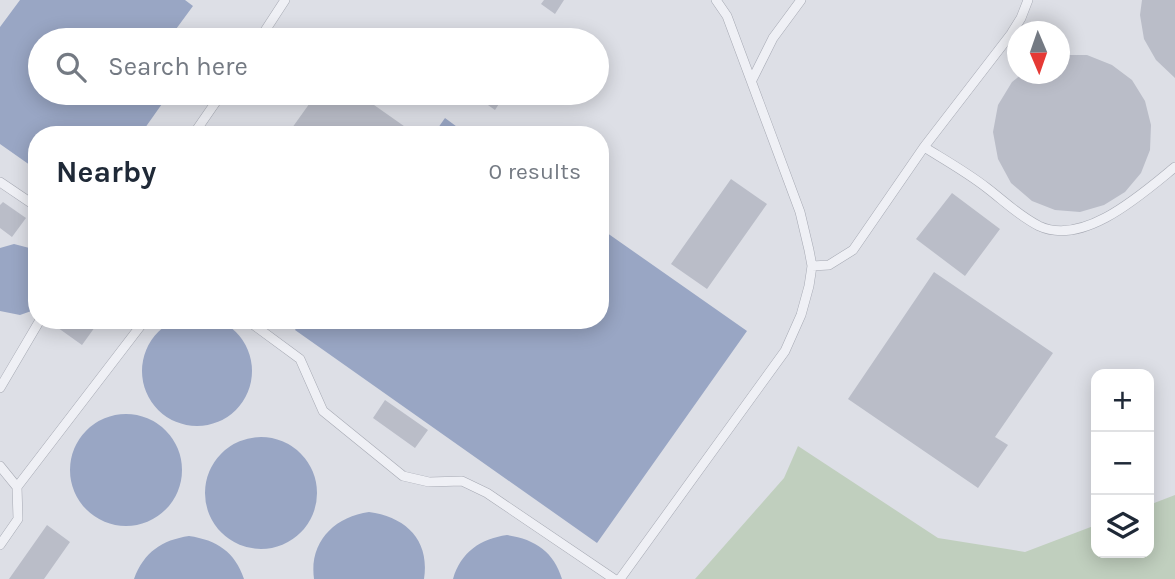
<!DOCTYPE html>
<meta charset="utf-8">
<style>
body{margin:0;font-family:Karla,sans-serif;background:#f6f6f7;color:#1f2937}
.controls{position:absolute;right:21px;bottom:21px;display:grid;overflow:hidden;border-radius:14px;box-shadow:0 4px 18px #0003}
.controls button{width:63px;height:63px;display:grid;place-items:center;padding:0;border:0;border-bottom:2px solid #e0e1e3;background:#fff;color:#1f2937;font:35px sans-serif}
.compass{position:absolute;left:1007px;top:21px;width:63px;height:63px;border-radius:50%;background:#fff;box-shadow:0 4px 18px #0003;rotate:178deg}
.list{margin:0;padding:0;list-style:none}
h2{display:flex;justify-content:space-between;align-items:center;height:91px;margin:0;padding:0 28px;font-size:30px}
h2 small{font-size:23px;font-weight:400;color:#747a83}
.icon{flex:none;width:38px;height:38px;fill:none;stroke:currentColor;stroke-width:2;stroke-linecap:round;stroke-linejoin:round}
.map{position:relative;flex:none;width:1175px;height:579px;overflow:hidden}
.search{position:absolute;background:#fff;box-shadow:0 4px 18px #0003;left:28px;top:28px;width:581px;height:77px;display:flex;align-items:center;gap:18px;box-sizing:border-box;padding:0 24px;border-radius:38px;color:#747a83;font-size:26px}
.panel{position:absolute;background:#fff;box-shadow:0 4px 18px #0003;left:28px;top:126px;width:581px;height:203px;border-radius:28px}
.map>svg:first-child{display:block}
</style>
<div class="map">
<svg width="1175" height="579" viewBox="0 0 1175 579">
<rect width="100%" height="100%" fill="#dddfe6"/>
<path fill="#c0cfbe" d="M798 446 938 538 1025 552 1096 525V553H1149V505L1175 495V579H695L784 478Z"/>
<path fill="#99a6c4" d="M20 0H185L193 6 168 40H40V93L169 94 140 135H37V170L0 144V27Z
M445 118 468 135H433Z
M600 228 747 331 597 543 295 330 301 320H600Z
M14 244 37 250V309L20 315 0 311V248Z
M142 371a55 55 0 1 1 110 0a55 55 0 1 1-110 0Z
M70 470a56 56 0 1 1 112 0a56 56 0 1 1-112 0Z
M205 493a56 56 0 1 1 112 0a56 56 0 1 1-112 0Z
M369 512C406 517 430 540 424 579H314C309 542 334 517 369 512Z
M507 535C535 539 554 552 562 579H453C461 552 480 539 507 535Z
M189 536C217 540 235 552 244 579H134C144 552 162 540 189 536Z"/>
<path fill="#babdc8" d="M544 0H564L555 14 541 4Z
M1142 0H1175V78L1156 60 1144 39 1140 15Z
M1060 55H1087L1112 65 1132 80 1145 101 1151 125 1150 150 1141 173 1125 192 1104 205 1080 212 1055 210 1032 201 1011 183 998 159 993 132 998 105 1012 82 1022 74H1060Z
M317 93H357L411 131 409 135H287Z
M471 93H506L495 110Z
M731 179 767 204 707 289 671 264Z
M952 193 1000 229 965 276 916 239Z
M3 202 26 218 12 237 0 228V205Z
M934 272 1053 353 995 437 1008 445 978 488 848 399Z
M47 320H100L82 345Z
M385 400 428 430 415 448 373 418Z
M47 525 70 542 44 579H9Z"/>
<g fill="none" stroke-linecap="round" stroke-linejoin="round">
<defs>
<path id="lane" d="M259 40 285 0
M752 80 773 38 801 0
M193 135 222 93
M924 147C945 160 968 173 987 188 1004 201 1019 216 1039 226 1084 247 1143 193 1175 167
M0 182 37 207
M812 266 829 265 853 250 924 147 1011 34 1021 18 1028 0
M247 320 300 359 323 411 403 476 429 482 462 481 487 493 614 579
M0 388 40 320
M0 466 17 487
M0 545 18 519 17 487 145 320
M620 579 785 351 801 315 809 286 812 266 809 250 800 212 727 16 716 0"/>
</defs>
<use href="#lane" stroke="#a6a9b3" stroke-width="10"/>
<use href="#lane" stroke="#eff0f5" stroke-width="9"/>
</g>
</svg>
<div class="controls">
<button>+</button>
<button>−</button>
<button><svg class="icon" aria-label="layers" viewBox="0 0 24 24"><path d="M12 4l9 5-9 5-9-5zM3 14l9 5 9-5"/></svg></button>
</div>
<svg class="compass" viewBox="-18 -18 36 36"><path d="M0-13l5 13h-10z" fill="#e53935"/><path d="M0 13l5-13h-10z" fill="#747a83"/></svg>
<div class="search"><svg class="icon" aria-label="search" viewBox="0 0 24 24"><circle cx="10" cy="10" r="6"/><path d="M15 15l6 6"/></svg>Search here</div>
<section class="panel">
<h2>Nearby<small>0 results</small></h2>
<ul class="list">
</ul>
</section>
</div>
